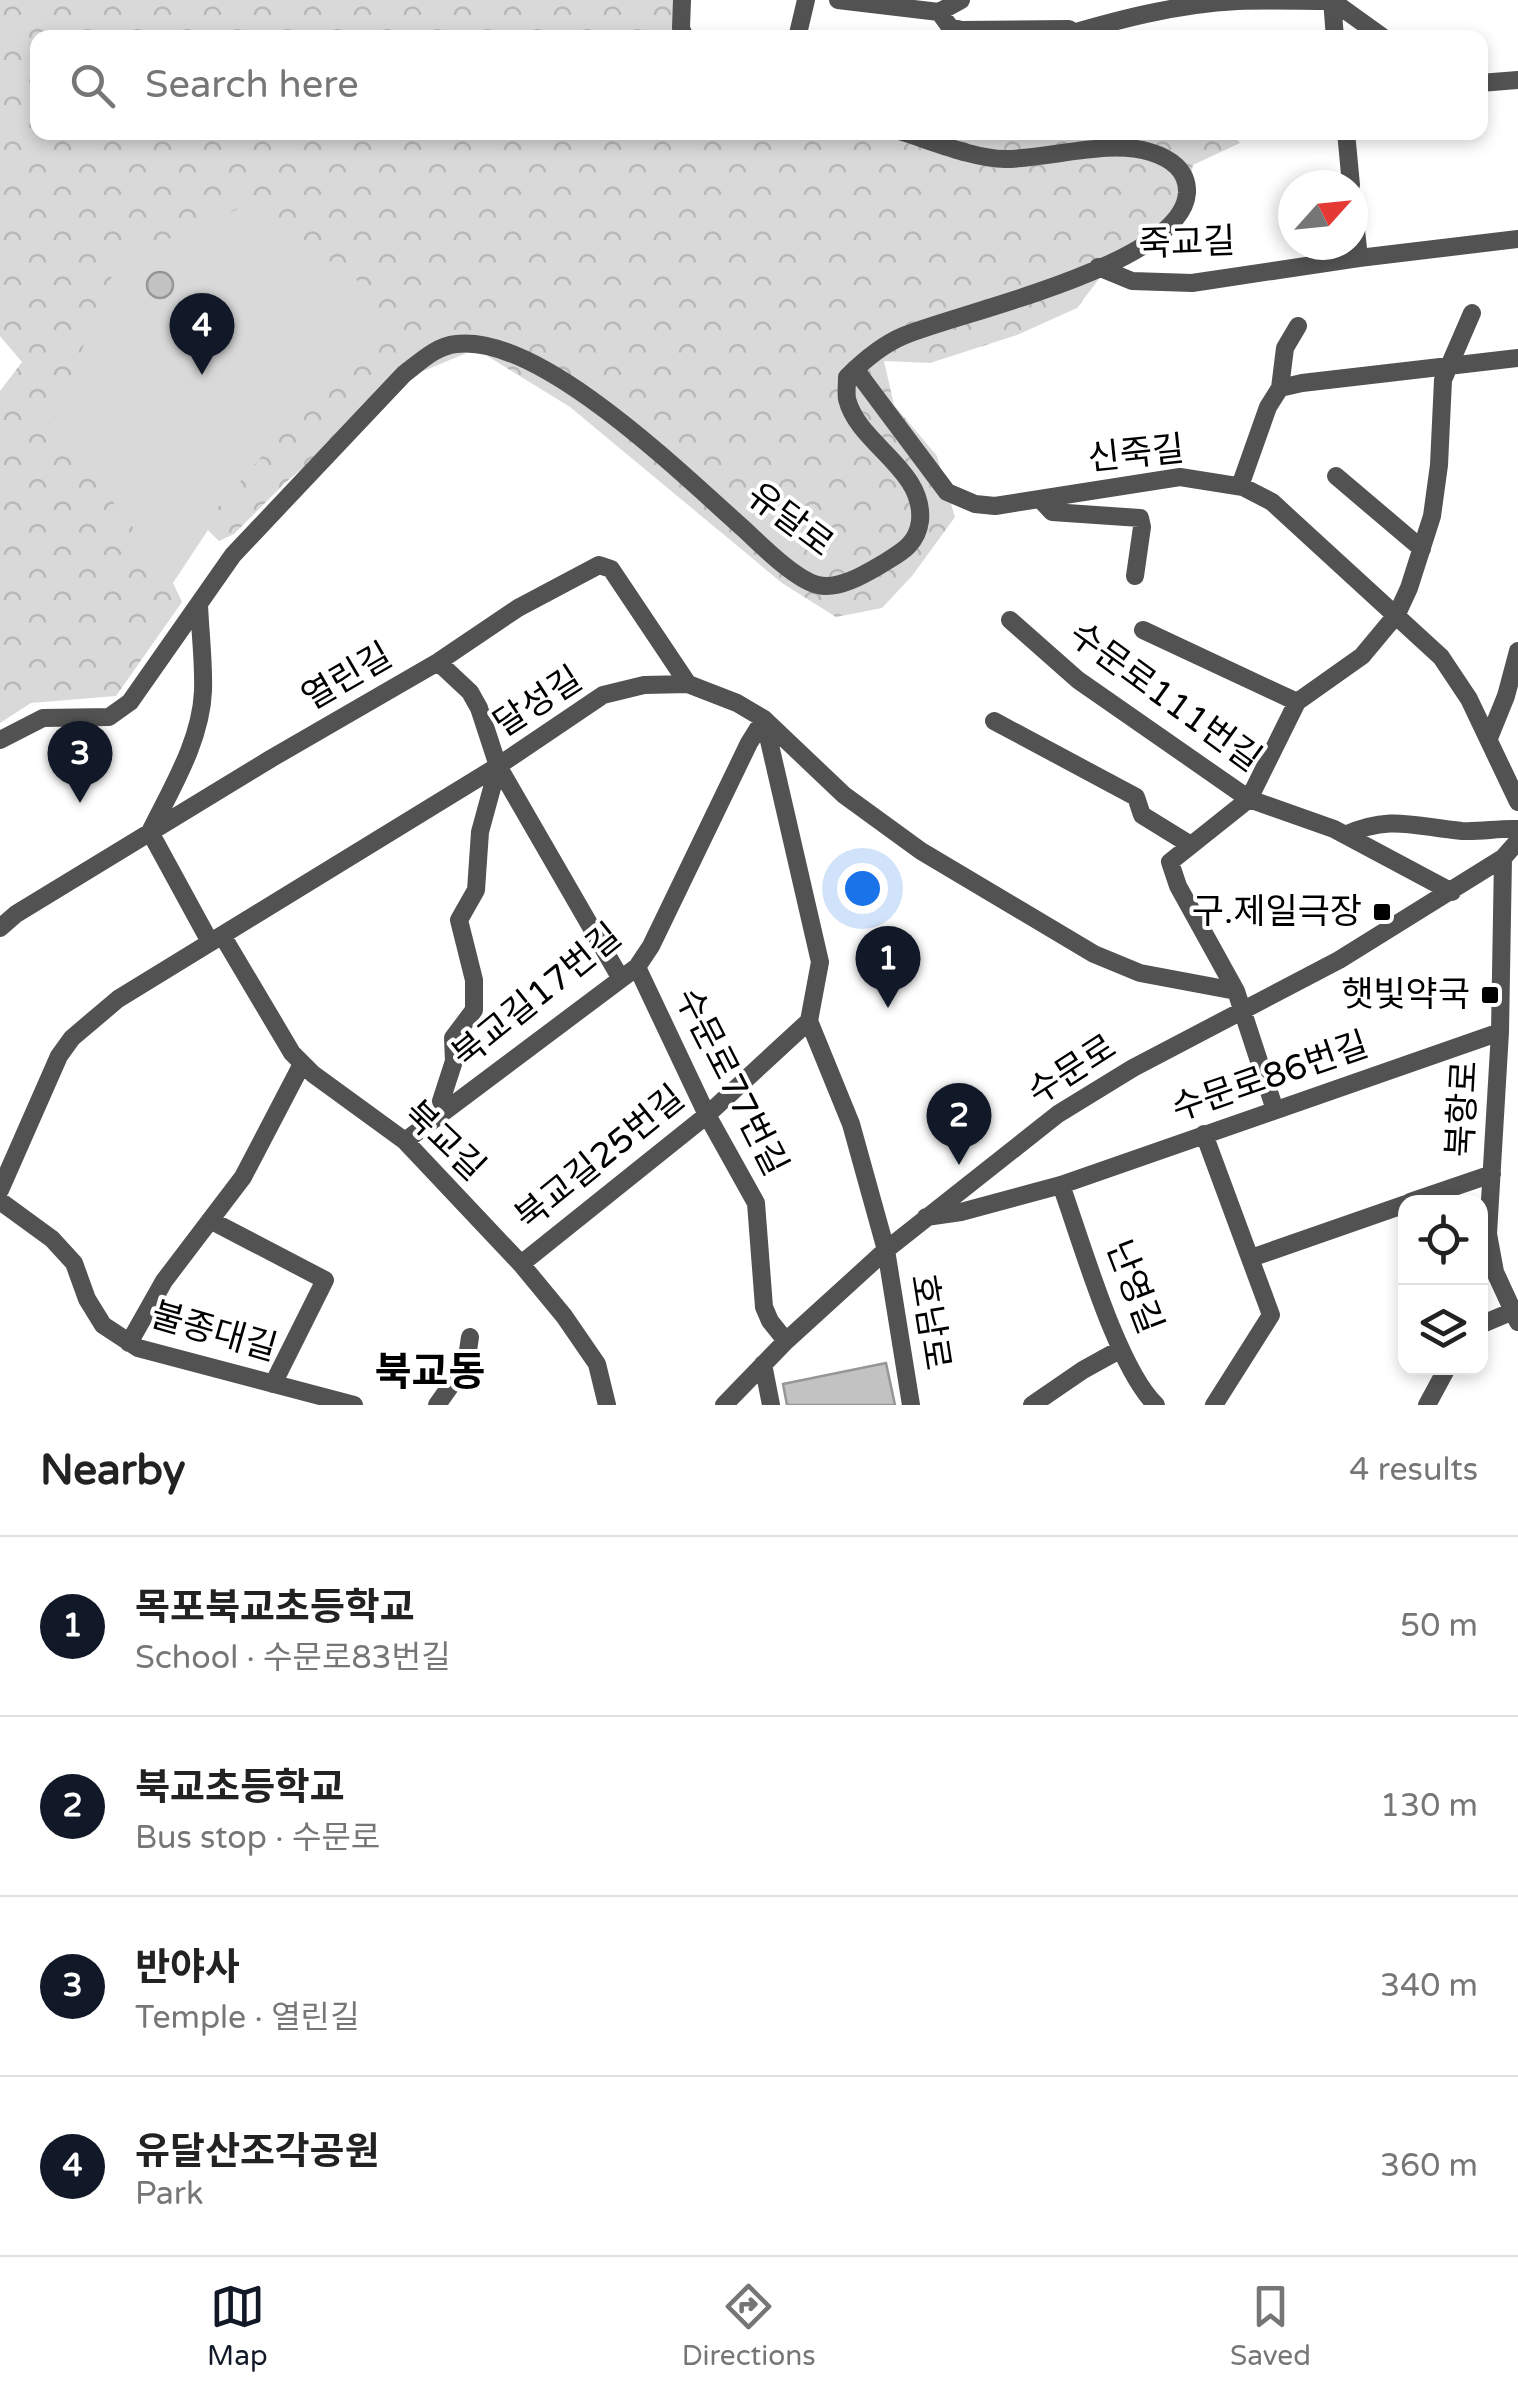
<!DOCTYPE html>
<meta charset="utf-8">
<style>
body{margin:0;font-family:"Varela Round","Noto Sans KR",sans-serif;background:#f2f2f2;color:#222}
.controls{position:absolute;right:30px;bottom:30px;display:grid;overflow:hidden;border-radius:20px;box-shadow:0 5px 15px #0003}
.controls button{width:90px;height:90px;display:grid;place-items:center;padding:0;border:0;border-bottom:2px solid #e0e0e0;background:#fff;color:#222;font:50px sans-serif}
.compass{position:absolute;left:1278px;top:170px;width:90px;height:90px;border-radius:50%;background:#fff;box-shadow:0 5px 15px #0003;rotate:63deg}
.you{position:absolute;left:862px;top:888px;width:35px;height:35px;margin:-25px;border:8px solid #fff;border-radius:50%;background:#1a73e8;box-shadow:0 0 0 15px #1a73e833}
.badge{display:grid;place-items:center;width:65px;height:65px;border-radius:50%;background:#111827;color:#fff;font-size:32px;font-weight:700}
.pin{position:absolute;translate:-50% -82px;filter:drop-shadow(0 2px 5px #0008)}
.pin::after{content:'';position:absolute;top:52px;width:35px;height:30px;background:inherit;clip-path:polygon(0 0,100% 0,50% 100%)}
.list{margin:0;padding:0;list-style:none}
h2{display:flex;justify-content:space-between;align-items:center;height:130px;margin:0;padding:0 40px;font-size:42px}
h2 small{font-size:32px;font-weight:400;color:#767676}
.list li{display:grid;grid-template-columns:65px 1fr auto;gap:30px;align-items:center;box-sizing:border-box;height:180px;padding:0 40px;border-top:2px solid #e0e0e0}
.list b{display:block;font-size:38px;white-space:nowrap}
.list p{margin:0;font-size:32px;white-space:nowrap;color:#767676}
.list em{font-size:32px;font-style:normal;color:#767676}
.icon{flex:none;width:55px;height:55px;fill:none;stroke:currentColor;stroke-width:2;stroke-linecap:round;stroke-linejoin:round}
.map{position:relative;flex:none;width:1518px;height:1405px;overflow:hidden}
.search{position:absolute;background:#fff;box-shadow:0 5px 15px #0003;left:30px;right:30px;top:30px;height:110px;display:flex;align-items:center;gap:25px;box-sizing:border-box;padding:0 35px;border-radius:20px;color:#767676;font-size:38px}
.sheet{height:850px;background:#fff}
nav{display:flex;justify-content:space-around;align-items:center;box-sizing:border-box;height:140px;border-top:2px solid #e0e0e0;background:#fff;font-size:28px;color:#767676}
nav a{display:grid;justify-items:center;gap:5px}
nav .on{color:#111827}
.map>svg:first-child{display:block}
</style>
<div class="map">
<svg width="1518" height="1405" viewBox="0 0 1518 1405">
<defs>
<pattern id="forest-crowns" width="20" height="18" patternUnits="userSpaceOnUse" patternTransform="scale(2.5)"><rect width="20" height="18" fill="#d9d9d9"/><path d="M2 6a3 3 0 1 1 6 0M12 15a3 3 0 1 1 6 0" fill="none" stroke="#b8b8b8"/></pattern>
</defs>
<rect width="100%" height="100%" fill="#fff"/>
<path fill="url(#forest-crowns)" d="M0 0H675L691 37 38 38V132H1232L1240 143 1193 165 1180 226 1114 259 1077 308 1017 335 930 363 884 361 894 405 937 456 955 517 912 576 882 608 836 617 782 583 570 407 476 349 414 375 286 482 234 534 219 541 208 530 173 583 182 602 116 696 31 703 0 723V391L22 362 0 336Z"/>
<path fill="#d9d9d9" d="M245 206 356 278 374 326 165 569 52 423 118 261Z"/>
<path fill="#c2c2c2" stroke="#969696" stroke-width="2.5" d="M147 285a13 13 0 1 1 26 0a13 13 0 1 1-26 0Z
M886 1363 895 1405H787L783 1384Z"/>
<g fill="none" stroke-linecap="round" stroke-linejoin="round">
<path stroke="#525252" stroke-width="18" d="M682 0 681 28 685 38
M838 0 939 12 961 0
M1331 0 1384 38
M1332 0 1335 38
M939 12 950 27 961 30 1069 29
M797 38 806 0
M1056 38C1116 20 1176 4 1238 1 1269 0 1301 1 1332 1
M1480 83 1518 80
M1346 132 1351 185
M1353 202 1359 258
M1098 267 1132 281 1192 283 1359 258 1518 239
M855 369 947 492 975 504 995 506 1180 477 1243 487 1272 502 1441 657 1469 699 1518 802
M1280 388 1285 348 1298 326
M1336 476 1422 549
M1240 486 1268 407 1280 388 1302 383 1518 358
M1040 499 1052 512 1140 518 1142 527 1135 576
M199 604C200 632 204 662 203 691 201 741 171 789 150 832L210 942
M1010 620 1078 680 1249 799 1334 829 1452 892
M1143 630 1297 702
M438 662 470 692 479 708 498 766 621 979
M764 719 820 962 809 1021 851 1124 886 1250 911 1405
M994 721 1136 797 1142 815 1189 844
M1489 738 1506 696 1518 651
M0 740 43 718 109 717 130 702 233 555 404 374C420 362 436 346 456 344 540 333 685 477 745 530 762 546 796 580 818 585 839 590 865 574 882 564 900 553 917 545 920 521 925 469 858 444 847 399 846 393 847 384 847 377 863 361 882 345 903 336 960 312 1182 265 1187 193 1188 170 1170 158 1150 152 1108 139 1050 159 1005 159 975 159 932 141 902 132
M1345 835C1391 814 1415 827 1462 831 1481 832 1499 828 1518 829
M1518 841 1503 858 1500 1032 1488 1234 1495 1272 1518 1322
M0 928 16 914 272 758 438 662 518 608 599 565 611 569 688 684
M222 935 292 1053 313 1074 405 1141 521 1264 564 1316 597 1364 607 1405
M637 967 707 1115 756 1203 764 1307 770 1321 786 1341
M1236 991 1178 886 1170 862 1249 799 1297 702 1362 656 1397 614 1409 588 1432 516 1439 465 1443 380 1472 313
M445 1111 441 1101 454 1061 453 1038 474 1010V980L459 920 476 890 480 832 498 766
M1204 1134 1271 1315 1214 1405
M405 1141 637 967 651 946 749 743 764 719
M1061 1185C1081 1240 1117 1368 1156 1405
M0 1190 59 1056 72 1038 118 999 498 766 603 695 644 685 688 684 737 703 764 719 844 795 921 851 1094 954 1140 973 1236 991 1275 1110
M0 1201 52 1239 74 1263 87 1299 103 1325 138 1348 354 1405
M1410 1202 1492 1174
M926 1217 961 1212 1061 1185 1500 1032
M210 1220 325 1280 273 1384
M1251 1258 1406 1204
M521 1264 707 1115 809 1021
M1480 1325 1518 1309
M129 1343 164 1281 243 1177 302 1064
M763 1364 771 1405
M437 1405 466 1364 470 1337
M724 1405 786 1341 886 1250 1058 1114 1133 1068 1339 960 1503 858
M1032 1405 1083 1370 1121 1349
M1427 1405 1447 1368"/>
</g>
<g fill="#000" stroke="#fff" stroke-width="4">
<rect x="1372" y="902" width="20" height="20" rx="5"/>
<rect x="1480" y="985" width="20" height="20" rx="5"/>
</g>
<g text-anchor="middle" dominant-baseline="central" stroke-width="8" stroke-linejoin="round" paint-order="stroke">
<g font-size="35" fill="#000" stroke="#fff">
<text transform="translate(1187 243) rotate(-2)">죽교길</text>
<text transform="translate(1136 454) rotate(-6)">신죽길</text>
<text transform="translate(790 520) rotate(37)">유달로</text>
<text transform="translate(347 677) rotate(-30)">열린길</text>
<text transform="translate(1165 697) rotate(36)">수문로111번길</text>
<text transform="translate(538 702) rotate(-33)">달성길</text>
<text transform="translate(537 996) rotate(-39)">북교길17번길</text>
<text transform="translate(1072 1070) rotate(-33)">수문로</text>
<text transform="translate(1270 1077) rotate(-19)">수문로86번길</text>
<text transform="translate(731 1082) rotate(63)">수문로77번길</text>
<text transform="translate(1463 1109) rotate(-87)">북항로</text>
<text transform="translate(444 1141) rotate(44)">북교길</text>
<text transform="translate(600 1158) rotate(-39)">북교길25번길</text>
<text transform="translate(1134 1287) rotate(69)">난영길</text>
<text transform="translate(930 1322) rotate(81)">호남로</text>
<text transform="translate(214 1332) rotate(16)">불종대길</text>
</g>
<g font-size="35" fill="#000" stroke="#fff" text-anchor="end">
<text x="1362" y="912">구.제일극장</text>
<text x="1470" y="995">햇빛약국</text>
</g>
<g font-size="40" font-weight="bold" fill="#000" stroke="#fff">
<text x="430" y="1372">북교동</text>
</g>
</g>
</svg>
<div class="controls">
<button><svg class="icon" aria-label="locate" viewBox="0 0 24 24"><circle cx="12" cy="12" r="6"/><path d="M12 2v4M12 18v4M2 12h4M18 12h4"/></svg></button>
<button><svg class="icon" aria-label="layers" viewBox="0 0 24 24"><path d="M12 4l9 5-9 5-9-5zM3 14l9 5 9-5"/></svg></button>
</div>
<svg class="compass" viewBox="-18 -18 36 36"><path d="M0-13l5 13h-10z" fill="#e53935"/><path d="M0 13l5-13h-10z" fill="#767676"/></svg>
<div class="you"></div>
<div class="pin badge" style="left:888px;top:1008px">1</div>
<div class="pin badge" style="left:959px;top:1165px">2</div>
<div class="pin badge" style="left:80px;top:803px">3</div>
<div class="pin badge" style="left:202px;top:375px">4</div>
<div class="search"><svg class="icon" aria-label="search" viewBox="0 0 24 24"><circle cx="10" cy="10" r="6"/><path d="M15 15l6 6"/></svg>Search here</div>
</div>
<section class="sheet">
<h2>Nearby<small>4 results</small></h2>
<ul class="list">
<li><span class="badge">1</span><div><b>목포북교초등학교</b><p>School · 수문로83번길</p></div><em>50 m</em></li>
<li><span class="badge">2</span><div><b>북교초등학교</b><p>Bus stop · 수문로</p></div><em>130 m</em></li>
<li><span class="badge">3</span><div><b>반야사</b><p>Temple · 열린길</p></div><em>340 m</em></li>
<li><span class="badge">4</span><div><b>유달산조각공원</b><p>Park</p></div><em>360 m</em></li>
</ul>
</section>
<nav>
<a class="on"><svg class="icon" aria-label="map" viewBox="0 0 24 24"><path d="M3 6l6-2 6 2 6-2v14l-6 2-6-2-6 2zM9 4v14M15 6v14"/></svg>Map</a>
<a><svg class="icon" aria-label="directions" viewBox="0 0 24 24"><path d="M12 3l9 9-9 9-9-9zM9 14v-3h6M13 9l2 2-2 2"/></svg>Directions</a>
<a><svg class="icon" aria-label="saved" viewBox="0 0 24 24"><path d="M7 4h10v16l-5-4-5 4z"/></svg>Saved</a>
</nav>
